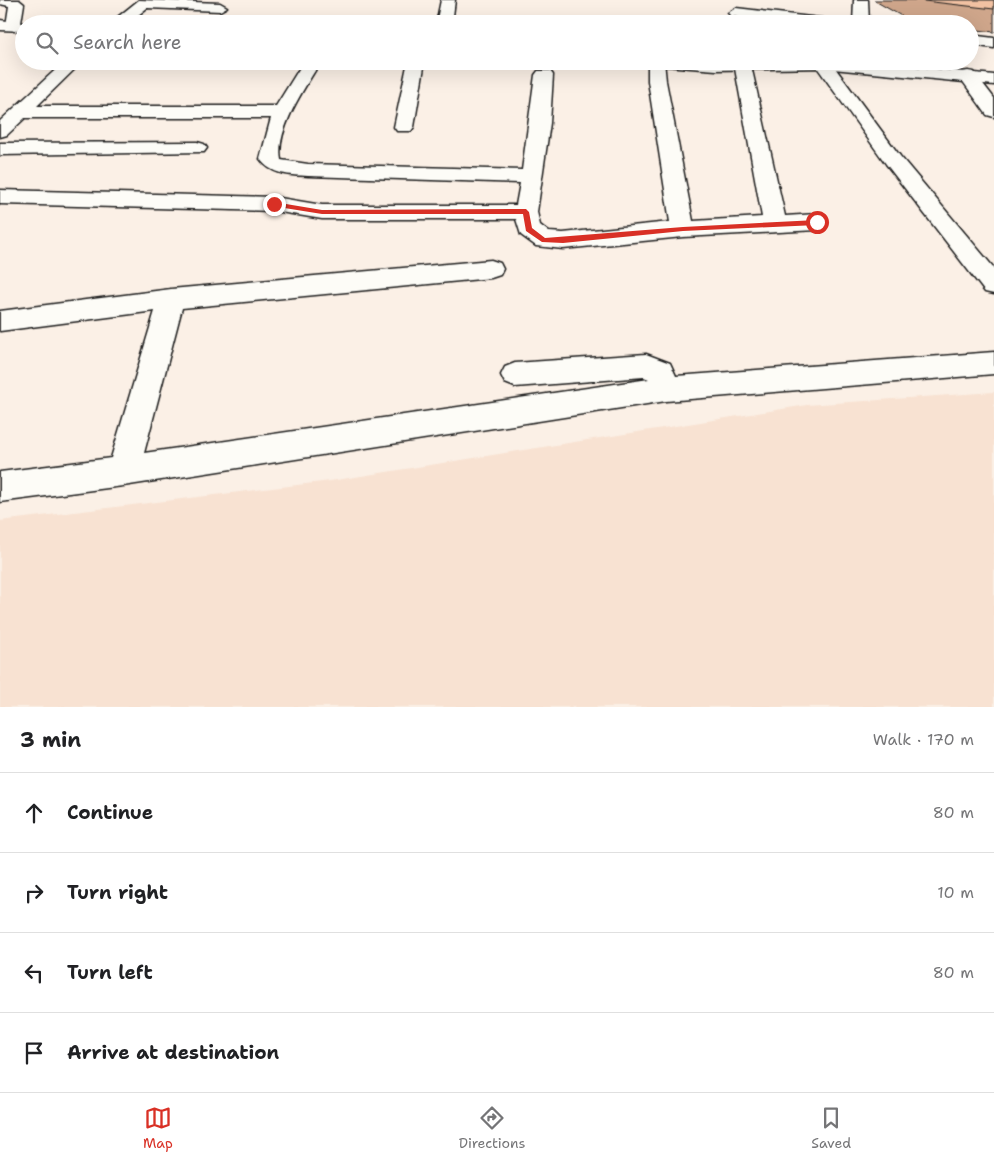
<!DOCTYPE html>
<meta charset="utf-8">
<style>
body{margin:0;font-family:"Shantell Sans",sans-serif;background:#f2f2f2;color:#202124}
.stop{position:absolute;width:15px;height:15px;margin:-11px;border:4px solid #d93025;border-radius:50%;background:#fff}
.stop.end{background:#d93025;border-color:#fff;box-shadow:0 1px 5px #0008}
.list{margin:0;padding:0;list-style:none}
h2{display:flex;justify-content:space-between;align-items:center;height:65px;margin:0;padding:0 20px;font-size:21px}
h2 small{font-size:16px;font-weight:400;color:#757577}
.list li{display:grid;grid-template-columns:32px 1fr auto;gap:15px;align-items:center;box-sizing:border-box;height:80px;padding:0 20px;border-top:1px solid #e0e0e0}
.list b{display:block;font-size:19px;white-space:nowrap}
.list em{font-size:16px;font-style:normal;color:#757577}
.icon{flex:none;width:28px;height:28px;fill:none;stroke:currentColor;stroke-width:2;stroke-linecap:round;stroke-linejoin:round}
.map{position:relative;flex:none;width:994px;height:707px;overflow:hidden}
.search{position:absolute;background:#fff;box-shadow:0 5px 20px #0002;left:15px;right:15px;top:15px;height:55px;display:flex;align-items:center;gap:12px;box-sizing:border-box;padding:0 18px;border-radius:28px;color:#757577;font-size:19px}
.sheet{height:385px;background:#fff}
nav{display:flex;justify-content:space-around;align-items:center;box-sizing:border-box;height:70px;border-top:1px solid #e0e0e0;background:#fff;font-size:14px;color:#757577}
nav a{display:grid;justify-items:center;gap:2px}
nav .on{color:#d93025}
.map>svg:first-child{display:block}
</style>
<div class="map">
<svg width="994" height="707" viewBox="0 0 994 707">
<rect width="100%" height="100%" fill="#fbf0e6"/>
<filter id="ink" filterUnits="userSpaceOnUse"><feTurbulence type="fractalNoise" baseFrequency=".02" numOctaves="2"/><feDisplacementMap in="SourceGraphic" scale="10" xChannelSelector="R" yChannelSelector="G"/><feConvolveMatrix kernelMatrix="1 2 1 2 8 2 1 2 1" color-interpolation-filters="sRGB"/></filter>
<g filter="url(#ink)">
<path fill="#f8e2d2" d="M994 392V707H0V521L330 481 807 405Z"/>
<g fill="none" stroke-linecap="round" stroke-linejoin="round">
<defs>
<path id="street" d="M0 0H19L24 4 20 29 14 31 6 26 9 6 0 4Z
M139 0 220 3 227 7 220 11 147 8 127 24H109Z
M441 0H455L452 24H436Z
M854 0H868L869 24H853Z
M736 8 828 19 836 24H787L731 16 728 13Z
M970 35 994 38V48L970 45Z
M65 61H83L37 106H276L304 61H321C306 86 275 130 281 160L308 164 522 170 535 75 538 71H550L553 75 550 123 537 212 540 225 549 232 563 233 670 222 648 81V61H664L666 81 693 221 762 217 734 63 750 61 785 216 817 214 825 217 828 222 825 227 817 230 683 237 563 249 536 246 521 235 516 219H322L274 211 0 204V190L274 197 322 205H516L520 183 308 176C290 175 271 175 260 159L271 118H25L7 135 0 137V121Z
M408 61H425L414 127 411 131H397L394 127Z
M816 61H830L900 156 994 268V294L985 292 886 164 814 63Z
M968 71 974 72 994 98V117L987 115 959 76 962 72Z
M197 142 204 144 207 148 204 152 0 155V143Z
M491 260 500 263 503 269 500 275 491 278 182 308 144 453 649 379 644 377 515 387 505 383 501 375 505 367 515 363 646 354 670 363 676 376 994 352V374L666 401 123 486 0 502V472L111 458 155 311 0 331V311L171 289Z"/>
<path id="secondary" d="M0 20 30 24H24V31L0 30Z
M657 61H857L994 75V85L823 68 716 70 665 66Z"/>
</defs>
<use href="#street" stroke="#1c1c1c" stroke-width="3"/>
<use href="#secondary" stroke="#1c1c1c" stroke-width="3"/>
<use href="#street" fill="#fdfcf7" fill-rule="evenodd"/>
<use href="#secondary" fill="#fdfcf7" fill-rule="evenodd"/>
</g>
<path fill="#cfa68b" stroke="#1c1c1c" d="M875 0H994V32L970 29V24H926L912 22 875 1Z"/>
<path fill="#f1c1a2" stroke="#1c1c1c" d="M922 0H994V9L924 1Z"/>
</g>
<path fill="#d93025" d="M274 202 322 210 526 209 529 212 532 228 545 238 683 227 817 220 821 222 817 225 683 231 563 243 542 242 526 231 523 214H322L272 206Z"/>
</svg>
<div class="stop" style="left:817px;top:222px"></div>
<div class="stop end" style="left:274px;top:204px"></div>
<div class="search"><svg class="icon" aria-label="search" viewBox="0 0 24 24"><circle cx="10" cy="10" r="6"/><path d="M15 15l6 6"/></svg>Search here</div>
</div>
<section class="sheet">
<h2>3 min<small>Walk · 170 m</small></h2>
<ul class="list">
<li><svg class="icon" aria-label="ahead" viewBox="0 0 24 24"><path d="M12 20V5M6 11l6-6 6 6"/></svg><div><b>Continue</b></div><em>80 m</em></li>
<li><svg class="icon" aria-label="right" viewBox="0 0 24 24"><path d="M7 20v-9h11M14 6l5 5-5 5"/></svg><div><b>Turn right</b></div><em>10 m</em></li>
<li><svg class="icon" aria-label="left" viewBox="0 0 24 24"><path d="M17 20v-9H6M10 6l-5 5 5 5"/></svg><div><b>Turn left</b></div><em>80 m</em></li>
<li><svg class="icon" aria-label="arrive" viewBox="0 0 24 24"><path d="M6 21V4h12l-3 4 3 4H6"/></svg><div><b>Arrive at destination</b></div></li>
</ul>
</section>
<nav>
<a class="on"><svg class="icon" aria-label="map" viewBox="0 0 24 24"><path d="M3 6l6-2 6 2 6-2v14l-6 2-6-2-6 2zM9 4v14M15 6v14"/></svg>Map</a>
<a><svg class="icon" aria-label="directions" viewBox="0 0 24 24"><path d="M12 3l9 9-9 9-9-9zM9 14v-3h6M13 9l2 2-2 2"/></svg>Directions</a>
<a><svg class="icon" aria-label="saved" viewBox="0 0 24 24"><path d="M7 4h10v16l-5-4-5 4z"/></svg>Saved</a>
</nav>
